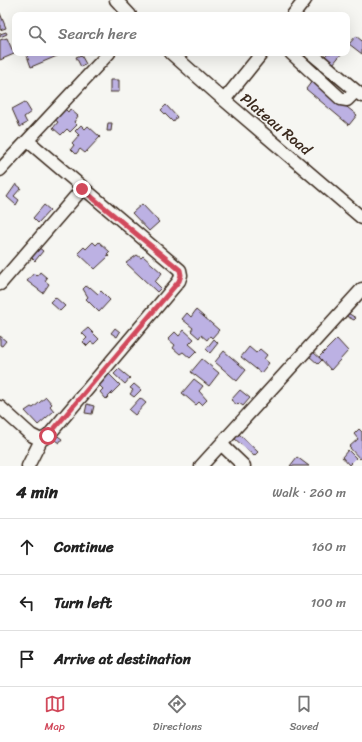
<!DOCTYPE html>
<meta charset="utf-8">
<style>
body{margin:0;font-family:Sriracha,sans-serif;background:#f2f2f2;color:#222}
.stop{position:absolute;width:12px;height:12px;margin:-9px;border:3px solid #d1495b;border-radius:50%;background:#fff}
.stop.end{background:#d1495b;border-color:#fff;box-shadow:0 1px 4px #0008}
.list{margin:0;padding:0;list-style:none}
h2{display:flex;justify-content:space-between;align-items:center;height:52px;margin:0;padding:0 16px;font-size:17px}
h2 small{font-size:13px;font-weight:400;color:#767676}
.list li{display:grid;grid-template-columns:26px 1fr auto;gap:12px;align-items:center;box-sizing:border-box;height:56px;padding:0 16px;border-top:1px solid #e0e0e0}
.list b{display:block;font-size:15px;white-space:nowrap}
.list em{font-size:13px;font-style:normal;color:#767676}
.icon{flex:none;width:22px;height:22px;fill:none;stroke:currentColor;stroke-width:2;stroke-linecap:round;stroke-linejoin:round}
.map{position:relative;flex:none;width:362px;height:466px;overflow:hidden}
.search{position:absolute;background:#fff;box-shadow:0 4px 16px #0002;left:12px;right:12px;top:12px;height:44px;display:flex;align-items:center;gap:10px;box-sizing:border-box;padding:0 14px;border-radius:8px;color:#767676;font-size:15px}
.sheet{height:220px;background:#fff}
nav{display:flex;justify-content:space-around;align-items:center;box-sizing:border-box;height:56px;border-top:1px solid #e0e0e0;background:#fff;font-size:11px;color:#767676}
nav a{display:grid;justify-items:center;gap:2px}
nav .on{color:#d1495b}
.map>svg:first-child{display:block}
</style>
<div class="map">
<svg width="362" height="466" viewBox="0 0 362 466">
<rect width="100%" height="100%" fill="#f6f6f2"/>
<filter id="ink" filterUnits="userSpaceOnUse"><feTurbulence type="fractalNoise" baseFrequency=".025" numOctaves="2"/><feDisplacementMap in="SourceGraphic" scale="8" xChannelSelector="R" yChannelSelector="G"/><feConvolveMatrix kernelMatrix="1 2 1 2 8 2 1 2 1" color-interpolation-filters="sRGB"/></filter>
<g filter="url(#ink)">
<path fill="#bcb1e3" stroke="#3b2a1e" d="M0 13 6 28 0 30Z
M6 32 7 34 0 37V34Z
M356 36 362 41V54L349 44Z
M7 38 14 54 0 60V40Z
M26 53H64L31 67Z
M328 53H342L333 64 324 57Z
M81 55 86 64 81 67 76 57Z
M110 80H119V92H110Z
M313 80 357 115 349 125 306 89Z
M25 102 31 112 24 117 27 123 20 127 12 109Z
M166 105 177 117 173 122 161 110Z
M64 108 68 112 70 109 78 116 74 122 77 125 70 132 67 129 61 135 53 128 58 122 54 119Z
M108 123H112L111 131H107Z
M81 125 85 129 88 126 100 137 85 153 80 149 76 154 71 149 74 145 72 143 79 135 75 131Z
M16 184 21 188 14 196 19 200 16 205 7 197Z
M142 204 159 222 149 231 132 213Z
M44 205 50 210 38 223 33 218Z
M93 242 96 245 99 242 110 252 107 255 109 256 95 269 78 253 84 247 86 249Z
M38 247 43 251 35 261 31 257Z
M137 255 141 258 143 256 162 273 155 282 161 288 157 292 126 263Z
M40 272 47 278 45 281 49 284 43 293 27 281 34 273 37 276Z
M86 286 89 288 90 287 98 294 101 291 110 300 99 312 86 299 88 297 83 289Z
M55 297 65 306 60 311 50 302Z
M196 310 219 330 212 338 210 336 207 340 201 335 199 338 191 331 193 328 182 319 187 313 191 317Z
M346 312 356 318 354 320 344 315Z
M88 328 99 339 94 344 91 342 87 346 83 342 87 338 82 333Z
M115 328 120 332 117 337 111 333Z
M184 330 194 339 189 344 197 351 190 358 183 352 180 354 173 348 175 345 168 339 175 332 179 336Z
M0 336 6 341 2 346 0 345Z
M214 339 218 343 210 353 206 349Z
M337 339 348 351 331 370 319 357Z
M249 347 256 353 260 349 267 355 264 359 269 363 261 373 241 357Z
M224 351 246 370 237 381 215 362Z
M313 352 322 360 318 364 309 356Z
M202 359 219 373 209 386 191 372Z
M119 369 130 378 125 384 114 374Z
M109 374 120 385 106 399 100 392 103 389 98 384Z
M194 379 203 386 199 391 207 400 202 405 199 402 196 405 182 393Z
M134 384 141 390 134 397 130 394 133 390 130 388Z
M240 390 250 398 243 406 239 403 237 405 231 400Z
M46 397 52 404 50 406 54 411 38 425 25 411 31 407 33 408Z
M140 398 146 403 135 415 129 410Z
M87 404 94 406 92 414 85 413Z
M359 429 362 432V457L360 459 349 447 358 439 354 434Z
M238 433 258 452 254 456 234 438Z
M55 434 62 439 59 443 52 438Z
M348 450 356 458 349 465 342 457Z
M297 457 309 466H290Z"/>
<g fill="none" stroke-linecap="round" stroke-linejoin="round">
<defs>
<path id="minor" d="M116 0 130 15
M293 15 305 0
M171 53 224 100 362 218
M291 53 341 99 347 100 356 91
M311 53 362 96
M224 100 262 53
M0 170 109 53
M0 284 82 189
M0 407 31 435 41 440 48 436 179 281 181 275 180 270 28 141
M221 444 244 466
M28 466 41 440
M201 466 362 289"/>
</defs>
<use href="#minor" stroke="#3b2a1e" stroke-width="15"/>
<use href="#minor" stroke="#f6f6f2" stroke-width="12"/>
</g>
</g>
<g fill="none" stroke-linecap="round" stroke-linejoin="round" filter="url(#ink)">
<path stroke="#d1495b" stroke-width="5" d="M48 436 179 281 181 275 180 270 82 189"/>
</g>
<g text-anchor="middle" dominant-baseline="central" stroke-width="3" stroke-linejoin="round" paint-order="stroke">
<g font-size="15" fill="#3b2a1e" stroke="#f6f6f2">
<text transform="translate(276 124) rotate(40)">Plateau Road</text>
</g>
</g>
</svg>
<div class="stop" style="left:48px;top:436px"></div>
<div class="stop end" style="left:82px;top:189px"></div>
<div class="search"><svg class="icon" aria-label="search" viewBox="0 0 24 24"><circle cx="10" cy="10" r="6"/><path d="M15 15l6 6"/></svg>Search here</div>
</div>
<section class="sheet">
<h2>4 min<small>Walk · 260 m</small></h2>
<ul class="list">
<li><svg class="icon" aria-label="ahead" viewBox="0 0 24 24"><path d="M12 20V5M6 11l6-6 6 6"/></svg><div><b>Continue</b></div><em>160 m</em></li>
<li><svg class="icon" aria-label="left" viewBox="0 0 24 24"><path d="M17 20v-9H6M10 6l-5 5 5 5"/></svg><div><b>Turn left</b></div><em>100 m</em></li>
<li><svg class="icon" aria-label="arrive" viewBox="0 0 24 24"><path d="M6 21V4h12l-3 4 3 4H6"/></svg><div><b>Arrive at destination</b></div></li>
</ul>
</section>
<nav>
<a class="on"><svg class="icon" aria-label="map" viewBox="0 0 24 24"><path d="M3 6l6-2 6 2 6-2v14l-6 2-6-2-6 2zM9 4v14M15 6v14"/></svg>Map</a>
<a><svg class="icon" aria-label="directions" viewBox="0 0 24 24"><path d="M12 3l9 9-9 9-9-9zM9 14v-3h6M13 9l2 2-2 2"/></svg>Directions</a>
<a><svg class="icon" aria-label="saved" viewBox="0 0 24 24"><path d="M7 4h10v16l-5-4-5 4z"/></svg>Saved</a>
</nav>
